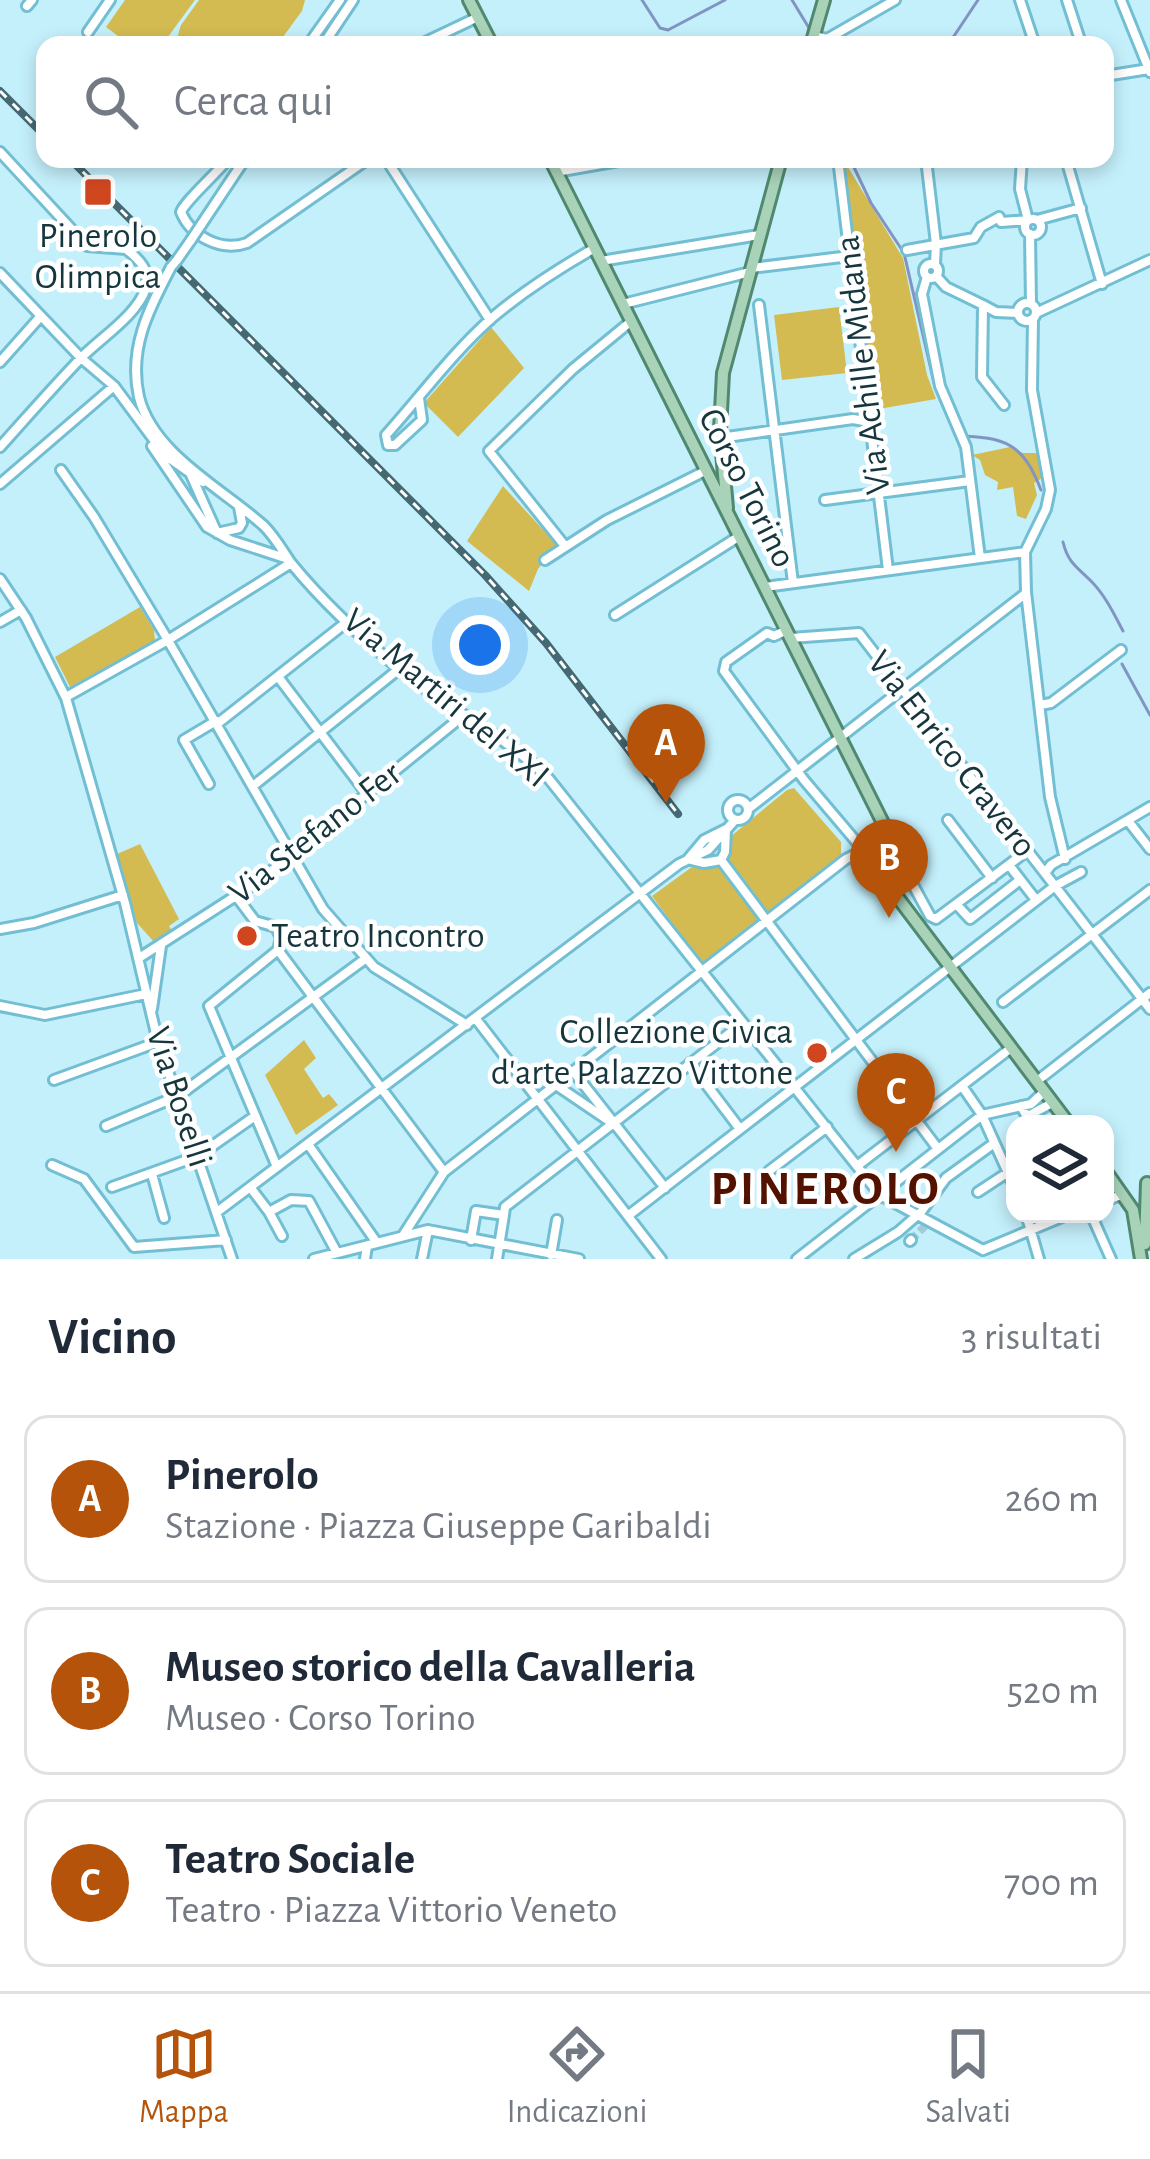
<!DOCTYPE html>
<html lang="it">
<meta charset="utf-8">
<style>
body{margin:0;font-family:"Alegreya Sans",sans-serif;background:#f2f2f3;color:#1f2937}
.controls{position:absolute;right:36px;bottom:36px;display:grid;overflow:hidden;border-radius:24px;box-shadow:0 6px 18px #0003}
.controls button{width:108px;height:108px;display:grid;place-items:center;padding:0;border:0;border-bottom:3px solid #e0e1e3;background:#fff;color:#1f2937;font:60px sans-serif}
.you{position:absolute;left:480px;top:645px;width:42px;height:42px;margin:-30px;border:9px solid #fff;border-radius:50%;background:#1a73e8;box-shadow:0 0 0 18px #1a73e833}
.badge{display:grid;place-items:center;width:78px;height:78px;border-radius:50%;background:#b45309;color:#fff;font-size:39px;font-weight:700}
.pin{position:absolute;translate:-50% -99px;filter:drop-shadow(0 3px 6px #0008)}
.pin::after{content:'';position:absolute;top:63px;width:42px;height:36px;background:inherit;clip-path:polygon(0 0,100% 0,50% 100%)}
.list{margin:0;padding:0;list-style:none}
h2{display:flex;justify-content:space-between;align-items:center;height:156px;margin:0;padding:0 48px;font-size:51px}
h2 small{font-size:39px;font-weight:400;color:#747a83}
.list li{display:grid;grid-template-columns:78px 1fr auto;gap:36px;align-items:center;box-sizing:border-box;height:168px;margin:0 24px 24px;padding:0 24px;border:3px solid #e0e1e3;border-radius:24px}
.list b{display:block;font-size:45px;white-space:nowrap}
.list p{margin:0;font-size:39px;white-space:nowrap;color:#747a83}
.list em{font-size:39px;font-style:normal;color:#747a83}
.icon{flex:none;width:66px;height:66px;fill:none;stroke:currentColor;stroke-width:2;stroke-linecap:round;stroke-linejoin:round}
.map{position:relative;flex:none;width:1150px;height:1259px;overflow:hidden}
.search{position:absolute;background:#fff;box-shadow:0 6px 18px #0003;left:36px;right:36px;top:36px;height:132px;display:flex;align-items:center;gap:30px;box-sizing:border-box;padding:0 42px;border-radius:24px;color:#747a83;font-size:45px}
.sheet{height:732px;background:#fff}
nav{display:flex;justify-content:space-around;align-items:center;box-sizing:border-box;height:168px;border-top:3px solid #e0e1e3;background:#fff;font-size:33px;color:#747a83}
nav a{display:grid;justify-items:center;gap:6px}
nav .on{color:#b45309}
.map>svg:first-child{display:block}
</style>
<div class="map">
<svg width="1150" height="1259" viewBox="0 0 1150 1259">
<rect width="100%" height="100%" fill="#c4f0fc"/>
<path fill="#d4bb51" d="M125 0H195L162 45H130L106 27Z
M199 0H305L302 11 277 45H175L181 25Z
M843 159 903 258 927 375 936 399 873 410Z
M839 307 847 373 782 380 774 315Z
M491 327 524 368 458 437 424 403Z
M1010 447 1023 453H1039L1044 477 1034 483 1037 495 1026 519 1017 516 1013 487 997 490 998 482 985 475 980 460 972 455Z
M503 486 557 545 538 569 529 591 467 541Z
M140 607 154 630 155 641 70 687 55 657Z
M794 788 841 842V859L768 916 727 860 730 837 787 790Z
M140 844 179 919 169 926 172 931 154 942 137 923 117 854Z
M696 864 704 869 719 866 760 922 703 965 652 896Z
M304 1040 316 1058 304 1069 323 1098 329 1094 338 1105 296 1135 265 1075Z"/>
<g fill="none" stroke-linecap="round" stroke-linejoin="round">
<path stroke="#8294c1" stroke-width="3" d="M642 0 660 28 668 30 725 0
M792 0 809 28 805 45
M948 45 978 0
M850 159 871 203 904 253 935 387 957 436C1005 437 1023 443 1041 490
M1063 542C1068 563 1077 567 1091 581 1105 595 1114 614 1123 631
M1122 664 1150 715"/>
<path stroke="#a1cbd6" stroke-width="8" stroke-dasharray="8 4" stroke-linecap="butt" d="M911 1240 927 1224"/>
<defs>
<path id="minor" d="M1020 0 1035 45
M1067 0 1079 37 1075 45
M1121 0 1150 72
M27 6 32 0
M88 32 110 0
M814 36 827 39 895 0
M308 45 340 0
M323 45 353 0
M419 45 478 17
M1105 76 1149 69
M0 152 87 246 126 249C139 259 151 271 146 288 137 315 102 337 82 357 54 386 27 417 0 447
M228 159C216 174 185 201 181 212 191 237 222 252 247 243L368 159
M386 159 490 320
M838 159 888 570
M926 159 936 244 935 264
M1066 159 1102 284
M556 172 630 159
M1025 227a8 8 0 1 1 16 0a8 8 0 1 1-16 0Z
M1037 220 1081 208
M201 225 245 159
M1030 234 1031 304
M907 250 974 238 981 227 999 217 1001 222 1028 220 1020 189 1022 159
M177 260 191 240
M601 261 759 235
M924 271a7 7 0 1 1 14 0a7 7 0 1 1-14 0Z
M171 267C149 309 128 348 139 397 153 454 223 489 264 526 275 537 282 550 291 563 322 601 364 640 402 671 449 710 505 735 549 779L880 1195 983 1250
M751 268 850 256
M0 273 81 358 114 386 166 456 203 482
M936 276 946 287 983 305 982 377 1004 405
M927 277 922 294 940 386 966 447 980 558
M1018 312a9 9 0 1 1 18 0a9 9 0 1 1-18 0Z
M623 304 750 272
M759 305 793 583
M983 305 996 312 1018 313
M1036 313 1150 260
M1033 319 1032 390 1050 490 1046 509 1025 552 1026 592 1050 797 1065 859
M0 362 40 317
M419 398 422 420 395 445H388L386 435C421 396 454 351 493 317 524 291 558 269 593 249
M720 438 853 419 869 422
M152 446 207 527 230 540 285 558
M61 470 94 517 162 630 323 909 374 967 467 1025
M191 475 217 533 239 528 242 523 239 507
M0 484 114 386
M825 500 970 481
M565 546 489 451 573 369 629 323
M545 560 607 520 705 471
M0 579 26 618 66 698 125 903 158 1042 232 1259
M765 587 1025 552
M615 615 738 537
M0 622 21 610
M785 631 774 636 767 633 726 662 724 671 804 780 865 852
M791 638 859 633 1150 1009
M279 678 367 794
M66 697 168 640 291 563
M1040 705 1051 703 1121 650
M217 724 348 621
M209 784 184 740 216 721
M253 786 399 669
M728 810a10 10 0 1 1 20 0a10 10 0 1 1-20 0Z
M748 809 1025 594
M948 820 992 878
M1129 822 1150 849
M726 829 725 852 721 860 704 863 688 859 704 840Z
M889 854 900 861 930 916 936 919 1027 851
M721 860 938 1149
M1009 865 1036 900
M1045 873 1051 865 1150 807
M237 897 255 921 276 927 281 938 278 950 444 1172
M957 905 970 919 1020 880
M0 929 34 923 123 895
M139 958 259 881 464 715
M1003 1002 1150 890
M0 1006 45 1015 146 994
M152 1009 161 946
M476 1019 661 1259
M690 1063 740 1129
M573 1071 665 1188
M54 1080 158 1042
M1037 1081 1150 993
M556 1085 612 1123
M962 1086 982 1115 1015 1188
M1021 1106 1031 1124
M1028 1116 1052 1103
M106 1126 178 1096 365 959
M308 1144 377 1243
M52 1165 84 1179 134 1247 226 1240
M857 1166 1011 1048
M277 1167 209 1006 278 950
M769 1171 827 1127
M152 1174 164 1218
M112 1187 198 1156 255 1116
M250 1187 269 1212 291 1200 309 1201 337 1253
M978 1192 1007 1173
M1105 1201 1121 1195
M217 1212 679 864 708 850 735 820
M269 1212 282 1236
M1026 1214 1039 1259
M1091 1214 1111 1259
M504 1215 505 1207 743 1023
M629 1215 1055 886 1081 872
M404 1234 444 1172 846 859 854 855 865 857
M471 1240 476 1211 504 1215 497 1259
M910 1241 911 1240
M983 1250 1069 1214
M551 1255 557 1220
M314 1259 428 1230 579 1259
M365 1259 367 1246
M422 1259 428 1230
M797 1259 982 1115 1031 1104 1045 1091
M854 1259 898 1232 921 1212 946 1178 993 1144"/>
<path id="major" d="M469 0 492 45
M811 45 824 0
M550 159 882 821 886 831 883 844
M727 508 720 430 723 373 781 159
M865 854a12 12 0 1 1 24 0a12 12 0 1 1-24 0Z
M881 865 892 890 1069 1124
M1105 1170 1133 1210 1141 1259
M1145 1244 1147 1183"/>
</defs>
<use href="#minor" stroke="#72bed2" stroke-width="14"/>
<use href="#major" stroke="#50896f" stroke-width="16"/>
<use href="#minor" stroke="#fff" stroke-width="8"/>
<use href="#major" stroke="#a9d3b9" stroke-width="10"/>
<defs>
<path id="rail" d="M0 91 45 136
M70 159 485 575 546 643 678 814"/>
</defs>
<use href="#rail" stroke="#456972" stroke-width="8"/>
<use href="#rail" stroke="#fff" stroke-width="3" stroke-dasharray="9" stroke-linecap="butt"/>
<defs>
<path id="minor-bridge" d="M191 240 201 225
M171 267 177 260"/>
</defs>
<use href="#minor-bridge" stroke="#72bed2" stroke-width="14" stroke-linecap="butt"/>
<use href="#minor-bridge" stroke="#fff" stroke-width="8"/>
</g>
<g fill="#d0471f" stroke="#fff" stroke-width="4.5">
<rect x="83" y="177" width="30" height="30" rx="6"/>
<circle cx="247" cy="936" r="12"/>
<circle cx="817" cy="1053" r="12"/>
</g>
<g text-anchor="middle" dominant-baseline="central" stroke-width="9" stroke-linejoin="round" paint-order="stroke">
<g font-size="36" fill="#16363e" stroke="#fff">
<text x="98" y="236">Pinerolo<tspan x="98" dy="41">Olimpica</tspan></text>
<text x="271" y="936" text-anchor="start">Teatro Incontro</text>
<text x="793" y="1032" text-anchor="end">Collezione Civica<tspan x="793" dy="41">d'arte Palazzo Vittone</tspan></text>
</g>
<g font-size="36" fill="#16363e" stroke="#fff">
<text transform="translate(863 365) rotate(-97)">Via Achille Midana</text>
<text transform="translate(747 488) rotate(63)">Corso Torino</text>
<text transform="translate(446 698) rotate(40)">Via Martiri del XXI</text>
<text transform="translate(952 754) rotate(52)">Via Enrico Cravero</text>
<text transform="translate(315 833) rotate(-38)">Via Stefano Fer</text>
<text transform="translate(179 1097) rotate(72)">Via Boselli</text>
</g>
<g font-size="48" font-weight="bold" letter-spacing="3" fill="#531100" stroke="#fff">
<text x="826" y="1190">PINEROLO</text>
</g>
</g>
</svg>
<div class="controls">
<button><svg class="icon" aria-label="layers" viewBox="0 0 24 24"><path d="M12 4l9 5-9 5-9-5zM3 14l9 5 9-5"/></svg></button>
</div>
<div class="you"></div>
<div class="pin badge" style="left:666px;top:803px">A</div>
<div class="pin badge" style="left:889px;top:918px">B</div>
<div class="pin badge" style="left:896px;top:1152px">C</div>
<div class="search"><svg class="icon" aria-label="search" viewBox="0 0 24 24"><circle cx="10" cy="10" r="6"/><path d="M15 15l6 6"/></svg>Cerca qui</div>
</div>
<section class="sheet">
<h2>Vicino<small>3 risultati</small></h2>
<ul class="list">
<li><span class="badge">A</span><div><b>Pinerolo</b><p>Stazione · Piazza Giuseppe Garibaldi</p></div><em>260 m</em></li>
<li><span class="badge">B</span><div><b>Museo storico della Cavalleria</b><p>Museo · Corso Torino</p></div><em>520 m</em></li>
<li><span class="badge">C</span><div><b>Teatro Sociale</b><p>Teatro · Piazza Vittorio Veneto</p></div><em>700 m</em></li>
</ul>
</section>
<nav>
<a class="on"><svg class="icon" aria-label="map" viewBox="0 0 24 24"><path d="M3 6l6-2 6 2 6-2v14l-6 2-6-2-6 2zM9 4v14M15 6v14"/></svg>Mappa</a>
<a><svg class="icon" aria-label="directions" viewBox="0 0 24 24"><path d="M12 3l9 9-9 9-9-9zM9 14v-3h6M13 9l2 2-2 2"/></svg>Indicazioni</a>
<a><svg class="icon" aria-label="saved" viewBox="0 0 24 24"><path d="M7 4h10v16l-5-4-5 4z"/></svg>Salvati</a>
</nav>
